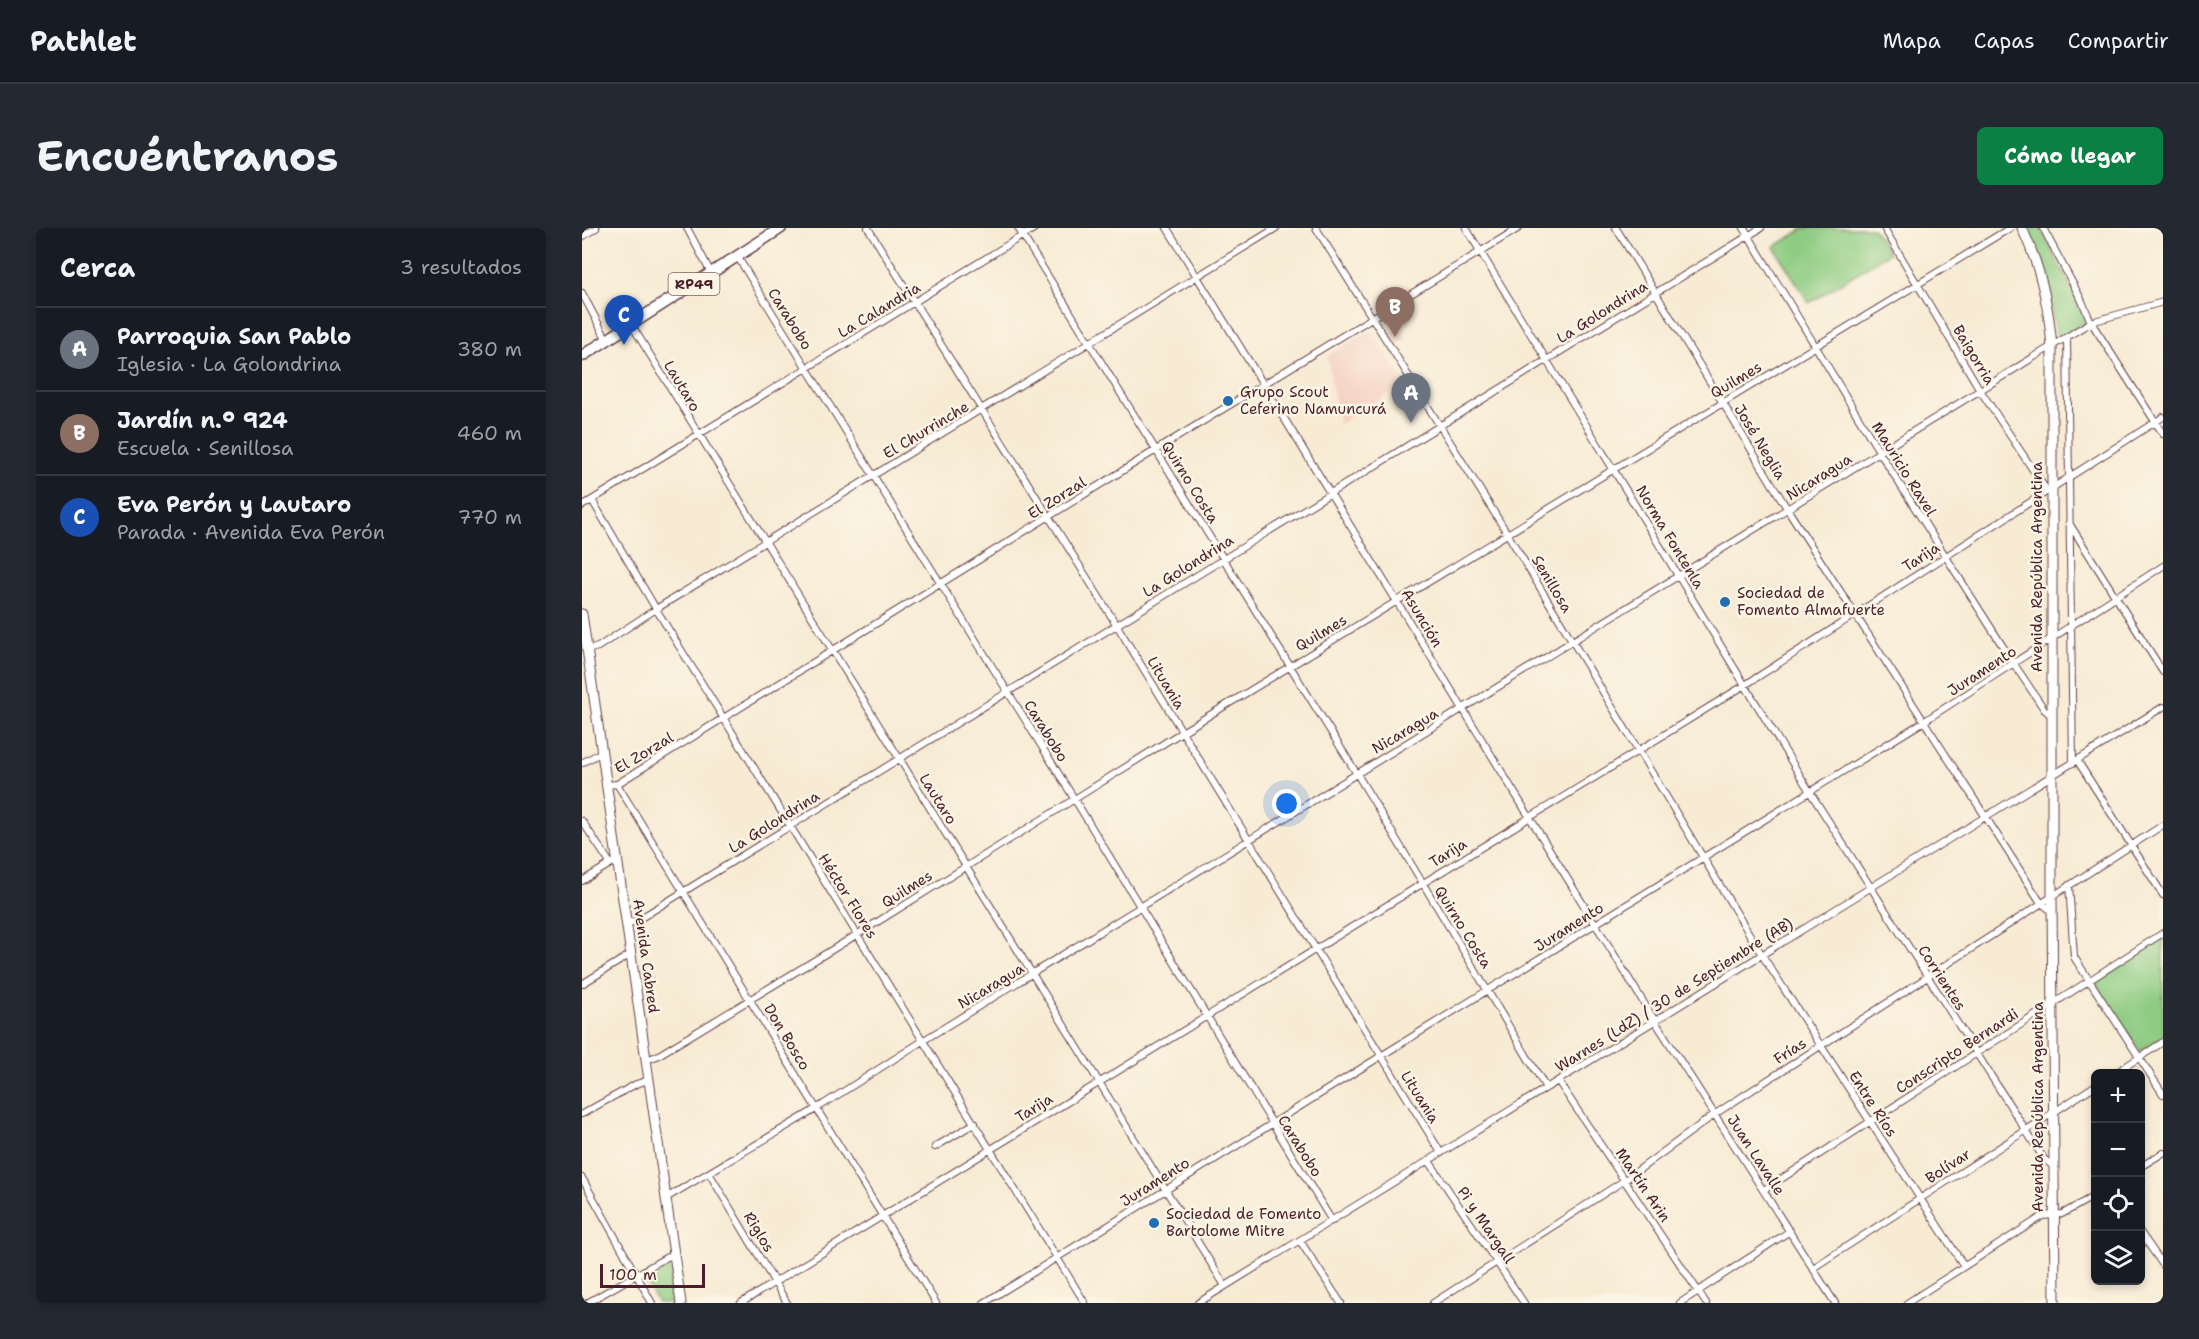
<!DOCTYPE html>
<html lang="es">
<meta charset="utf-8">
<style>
body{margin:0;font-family:"Shantell Sans",sans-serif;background:#242831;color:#f1f3f6}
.controls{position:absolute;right:18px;bottom:18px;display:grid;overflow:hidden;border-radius:9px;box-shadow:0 3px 9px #0003}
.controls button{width:54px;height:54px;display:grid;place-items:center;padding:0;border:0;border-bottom:2px solid #363941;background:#171b24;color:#f1f3f6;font:30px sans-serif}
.scale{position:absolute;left:18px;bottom:15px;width:105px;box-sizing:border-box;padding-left:6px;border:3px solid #4a1f2b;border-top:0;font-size:16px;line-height:21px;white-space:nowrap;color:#4a1f2b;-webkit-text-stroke:4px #fcf5e5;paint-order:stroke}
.you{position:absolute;left:705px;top:576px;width:21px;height:21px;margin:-15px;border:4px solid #fff;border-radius:50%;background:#1a73e8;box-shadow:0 0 0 9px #1a73e833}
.badge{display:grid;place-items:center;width:39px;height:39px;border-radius:50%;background:#0b8043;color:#fff;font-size:20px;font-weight:700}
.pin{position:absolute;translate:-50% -50px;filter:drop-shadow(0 2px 3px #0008)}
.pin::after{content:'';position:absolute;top:32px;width:21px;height:18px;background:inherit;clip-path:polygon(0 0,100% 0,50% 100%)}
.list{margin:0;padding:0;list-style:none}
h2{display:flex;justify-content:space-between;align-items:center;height:78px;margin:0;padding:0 24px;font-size:26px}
h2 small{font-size:20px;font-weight:400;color:#9ea1a6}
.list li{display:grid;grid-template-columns:39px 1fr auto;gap:18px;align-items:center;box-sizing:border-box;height:84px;padding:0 24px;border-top:2px solid #363941}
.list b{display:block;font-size:22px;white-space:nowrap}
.list p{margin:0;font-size:20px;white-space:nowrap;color:#9ea1a6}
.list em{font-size:20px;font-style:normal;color:#9ea1a6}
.icon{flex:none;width:33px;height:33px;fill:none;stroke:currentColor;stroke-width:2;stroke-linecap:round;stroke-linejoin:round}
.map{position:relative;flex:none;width:1581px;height:1075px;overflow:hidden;border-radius:9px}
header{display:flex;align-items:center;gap:36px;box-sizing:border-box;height:84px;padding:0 30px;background:#171b24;border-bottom:2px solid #363941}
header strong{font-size:28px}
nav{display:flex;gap:33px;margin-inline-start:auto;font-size:21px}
.intro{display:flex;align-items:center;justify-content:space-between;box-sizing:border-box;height:144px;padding:0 36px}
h1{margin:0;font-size:42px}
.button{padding:15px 27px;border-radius:9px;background:#0b8043;color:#fff;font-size:21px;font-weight:700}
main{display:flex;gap:36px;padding:0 36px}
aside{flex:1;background:#171b24;border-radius:9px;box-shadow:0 3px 9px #0003}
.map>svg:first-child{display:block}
</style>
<header>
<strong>Pathlet</strong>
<nav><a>Mapa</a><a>Capas</a><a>Compartir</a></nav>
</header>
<div class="intro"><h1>Encuéntranos</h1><a class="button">Cómo llegar</a></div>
<main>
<aside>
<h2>Cerca<small>3 resultados</small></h2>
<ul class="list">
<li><span class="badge" style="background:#6b7280">A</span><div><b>Parroquia San Pablo</b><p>Iglesia · La Golondrina</p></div><em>380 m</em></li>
<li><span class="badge" style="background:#8d6e63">B</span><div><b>Jardín n.° 924</b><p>Escuela · Senillosa</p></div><em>460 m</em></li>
<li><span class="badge" style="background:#1a4fb4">C</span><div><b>Eva Perón y Lautaro</b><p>Parada · Avenida Eva Perón</p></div><em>770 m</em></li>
</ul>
</aside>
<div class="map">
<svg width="1581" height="1075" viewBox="0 0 1581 1075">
<rect width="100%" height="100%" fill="#fcf5e5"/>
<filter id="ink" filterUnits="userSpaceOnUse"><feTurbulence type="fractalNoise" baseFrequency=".0167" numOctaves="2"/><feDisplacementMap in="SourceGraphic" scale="12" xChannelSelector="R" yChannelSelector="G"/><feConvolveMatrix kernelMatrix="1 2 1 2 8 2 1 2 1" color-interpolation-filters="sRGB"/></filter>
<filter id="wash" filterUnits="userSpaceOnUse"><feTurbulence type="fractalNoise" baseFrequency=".008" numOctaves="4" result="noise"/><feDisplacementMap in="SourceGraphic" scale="24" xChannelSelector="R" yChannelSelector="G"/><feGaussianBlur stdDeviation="1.35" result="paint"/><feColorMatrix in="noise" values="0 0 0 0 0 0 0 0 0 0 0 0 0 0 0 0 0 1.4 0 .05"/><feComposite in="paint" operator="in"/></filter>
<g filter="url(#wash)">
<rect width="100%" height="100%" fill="#f7ebd4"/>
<path fill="#f5d2c3" d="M817 100 823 111 813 116 806 107Z
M789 102 823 156 757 196 745 128Z"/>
<path fill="#8ecc82" stroke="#6c7656" stroke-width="1.5" d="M1223 0H1291L1307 25 1227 75 1192 19Z
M1444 0H1458L1504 88V93L1476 112 1461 47Z
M1581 710V809L1558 824 1513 754Z
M87 1036 94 1075H76L61 1050Z"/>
</g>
<g filter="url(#ink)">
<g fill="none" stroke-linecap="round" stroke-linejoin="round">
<defs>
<path id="street" d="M105 0 129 45
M286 0 534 396 859 925
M436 0 775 546 964 860
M585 0 1073 793 1253 1075
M734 0 925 305 1180 727 1382 1038
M884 0 1228 564 1462 931 1472 939
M1034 0 1206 282 1459 675 1470 683
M1162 0 1298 225 1432 436 1462 481 1471 489
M1302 0 1398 162 1465 263
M1461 0 1499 71 1509 94 1581 206
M0 9 14 0
M155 28 493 572 750 993
M0 65 25 112
M49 96 643 1058
M1485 110 1491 535
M10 272 74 381 503 1075
M0 278 453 0
M1487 295 1581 444
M5 422 16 419 74 381 694 0
M1495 532 1581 667
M0 535 20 524
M35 556 354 1075
M25 557 35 556 574 222 937 0
M0 593 28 635
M0 653 30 635
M1487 657 1492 729 1581 866
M45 695 54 693 101 664 1179 0
M0 756 49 726
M64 832 75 828 276 706 600 504 1428 0
M1532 846 1581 814
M976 853 1124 1075
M0 886 54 856 67 852
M353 919 393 895
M847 933 942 1075
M1558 939 1581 925
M127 945 205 1075
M0 950 70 1075
M1182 962 1581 705
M84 970 234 881 342 812 1509 94 1581 74
M1558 1004 1581 1037
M718 1013 759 1075
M1231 1040 1514 857
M5 1075 85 1029 92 1027
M159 1075 1163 457 1581 189
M402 1075 799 828 1341 494 1581 338
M616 1075 1581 479
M851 1075 1043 952 1133 886 1581 597
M1098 1075 1208 1003
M1325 1075 1461 988 1480 986 1514 967"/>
<path id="secondary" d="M1440 0C1458 38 1467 77 1470 120V668L1473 1075
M0 386 99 1075"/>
<path id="primary" d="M0 128 199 0"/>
</defs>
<use href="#street" stroke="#643e44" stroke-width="8"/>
<use href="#secondary" stroke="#643e44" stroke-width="11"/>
<use href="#primary" stroke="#643e44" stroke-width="13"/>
<use href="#street" stroke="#fff" stroke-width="6"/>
<use href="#secondary" stroke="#fff" stroke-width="9"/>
<use href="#primary" stroke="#fff" stroke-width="10"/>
</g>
</g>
<g fill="#1f6fb2" stroke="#fcf5e5" stroke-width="2">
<circle cx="646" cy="173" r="6"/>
<circle cx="1143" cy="374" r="6"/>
<circle cx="572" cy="995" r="6"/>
</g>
<g text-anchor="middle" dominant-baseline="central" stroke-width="5" stroke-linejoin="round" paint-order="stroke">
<rect fill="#fcf5e5" stroke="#7f5f63" stroke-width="1.5" x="86.5" y="45" width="51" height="22" rx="4.5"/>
<g font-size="14" font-weight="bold" fill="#4a1f2b">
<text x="112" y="56">RP49</text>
</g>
<g font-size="15" fill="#4a1f2b" stroke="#fcf5e5">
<text transform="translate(297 82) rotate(-31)">La Calandria</text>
<text transform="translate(1020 84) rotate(-32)">La Golondrina</text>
<text transform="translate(208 91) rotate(58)">Carabobo</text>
<text transform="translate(1392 127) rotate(59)">Baigorria</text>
<text transform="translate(1154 152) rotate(-31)">Quilmes</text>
<text transform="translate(100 158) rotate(59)">Lautaro</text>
<text transform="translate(344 202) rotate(-31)">El Churrinche</text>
<text transform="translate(1178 214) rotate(59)">José Neglia</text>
<text transform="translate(1322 241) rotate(58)">Mauricio Ravel</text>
<text transform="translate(1237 249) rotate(-32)">Nicaragua</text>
<text transform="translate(608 254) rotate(58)">Quirno Costa</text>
<text transform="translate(475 270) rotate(-32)">El Zorzal</text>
<text transform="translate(1088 309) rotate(59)">Norma Fontenla</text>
<text transform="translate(1339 329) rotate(-33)">Tarija</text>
<text transform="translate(606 338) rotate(-32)">La Golondrina</text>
<text transform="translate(1455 339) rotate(-90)">Avenida República Argentina</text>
<text transform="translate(970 356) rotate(59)">Senillosa</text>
<text transform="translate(840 390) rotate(59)">Asunción</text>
<text transform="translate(739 405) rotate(-31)">Quilmes</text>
<text transform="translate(1400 443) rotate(-33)">Juramento</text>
<text transform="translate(584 455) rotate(59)">Lituania</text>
<text transform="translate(464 503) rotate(58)">Carabobo</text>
<text transform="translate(823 503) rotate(-31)">Nicaragua</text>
<text transform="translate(62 525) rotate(-31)">El Zorzal</text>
<text transform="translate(356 571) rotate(58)">Lautaro</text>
<text transform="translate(192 594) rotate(-32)">La Golondrina</text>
<text transform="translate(866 625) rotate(-32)">Tarija</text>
<text transform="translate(325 661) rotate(-32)">Quilmes</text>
<text transform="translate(266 668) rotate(58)">Héctor Flores</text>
<text transform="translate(881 699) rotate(58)">Quirno Costa</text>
<text transform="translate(987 699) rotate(-32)">Juramento</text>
<text transform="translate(64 728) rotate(82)">Avenida Cabred</text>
<text transform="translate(1360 750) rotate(57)">Corrientes</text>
<text transform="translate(409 758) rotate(-31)">Nicaragua</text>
<text transform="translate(1092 767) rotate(-32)">Warnes (LdZ) / 30 de Septiembre (AB)</text>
<text transform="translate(205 809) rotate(59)">Don Bosco</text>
<text transform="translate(1208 823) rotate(-33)">Frías</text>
<text transform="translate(1375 823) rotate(-33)">Conscripto Bernardi</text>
<text transform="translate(838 869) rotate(58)">Lituania</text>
<text transform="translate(1291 876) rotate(57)">Entre Ríos</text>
<text transform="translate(1456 879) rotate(-90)">Avenida República Argentina</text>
<text transform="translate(452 880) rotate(-32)">Tarija</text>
<text transform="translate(718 918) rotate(58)">Carabobo</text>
<text transform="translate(1174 927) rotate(57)">Juan Lavalle</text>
<text transform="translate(1366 938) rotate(-33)">Bolívar</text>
<text transform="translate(573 954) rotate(-32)">Juramento</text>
<text transform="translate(1061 957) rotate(56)">Martín Arin</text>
<text transform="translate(904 997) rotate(56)">Pi y Margall</text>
<text transform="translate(177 1004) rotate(59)">Riglos</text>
</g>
<g font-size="15" fill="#4a1f2b" stroke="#fcf5e5" text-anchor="start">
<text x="658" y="164">Grupo Scout<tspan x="658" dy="17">Ceferino Namuncurá</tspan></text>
<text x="1155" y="365">Sociedad de<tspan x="1155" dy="17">Fomento Almafuerte</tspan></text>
<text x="584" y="986">Sociedad de Fomento<tspan x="584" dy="17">Bartolome Mitre</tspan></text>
</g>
</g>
</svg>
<div class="controls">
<button>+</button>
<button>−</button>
<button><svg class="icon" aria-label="locate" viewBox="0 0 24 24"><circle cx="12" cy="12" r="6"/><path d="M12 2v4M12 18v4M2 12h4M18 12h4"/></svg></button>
<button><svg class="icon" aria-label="layers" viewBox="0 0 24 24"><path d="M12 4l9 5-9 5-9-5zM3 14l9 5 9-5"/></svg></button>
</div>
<div class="scale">100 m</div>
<div class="you"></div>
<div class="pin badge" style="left:829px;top:195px;background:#6b7280">A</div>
<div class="pin badge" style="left:813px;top:109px;background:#8d6e63">B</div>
<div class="pin badge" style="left:42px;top:117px;background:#1a4fb4">C</div>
</div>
</main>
